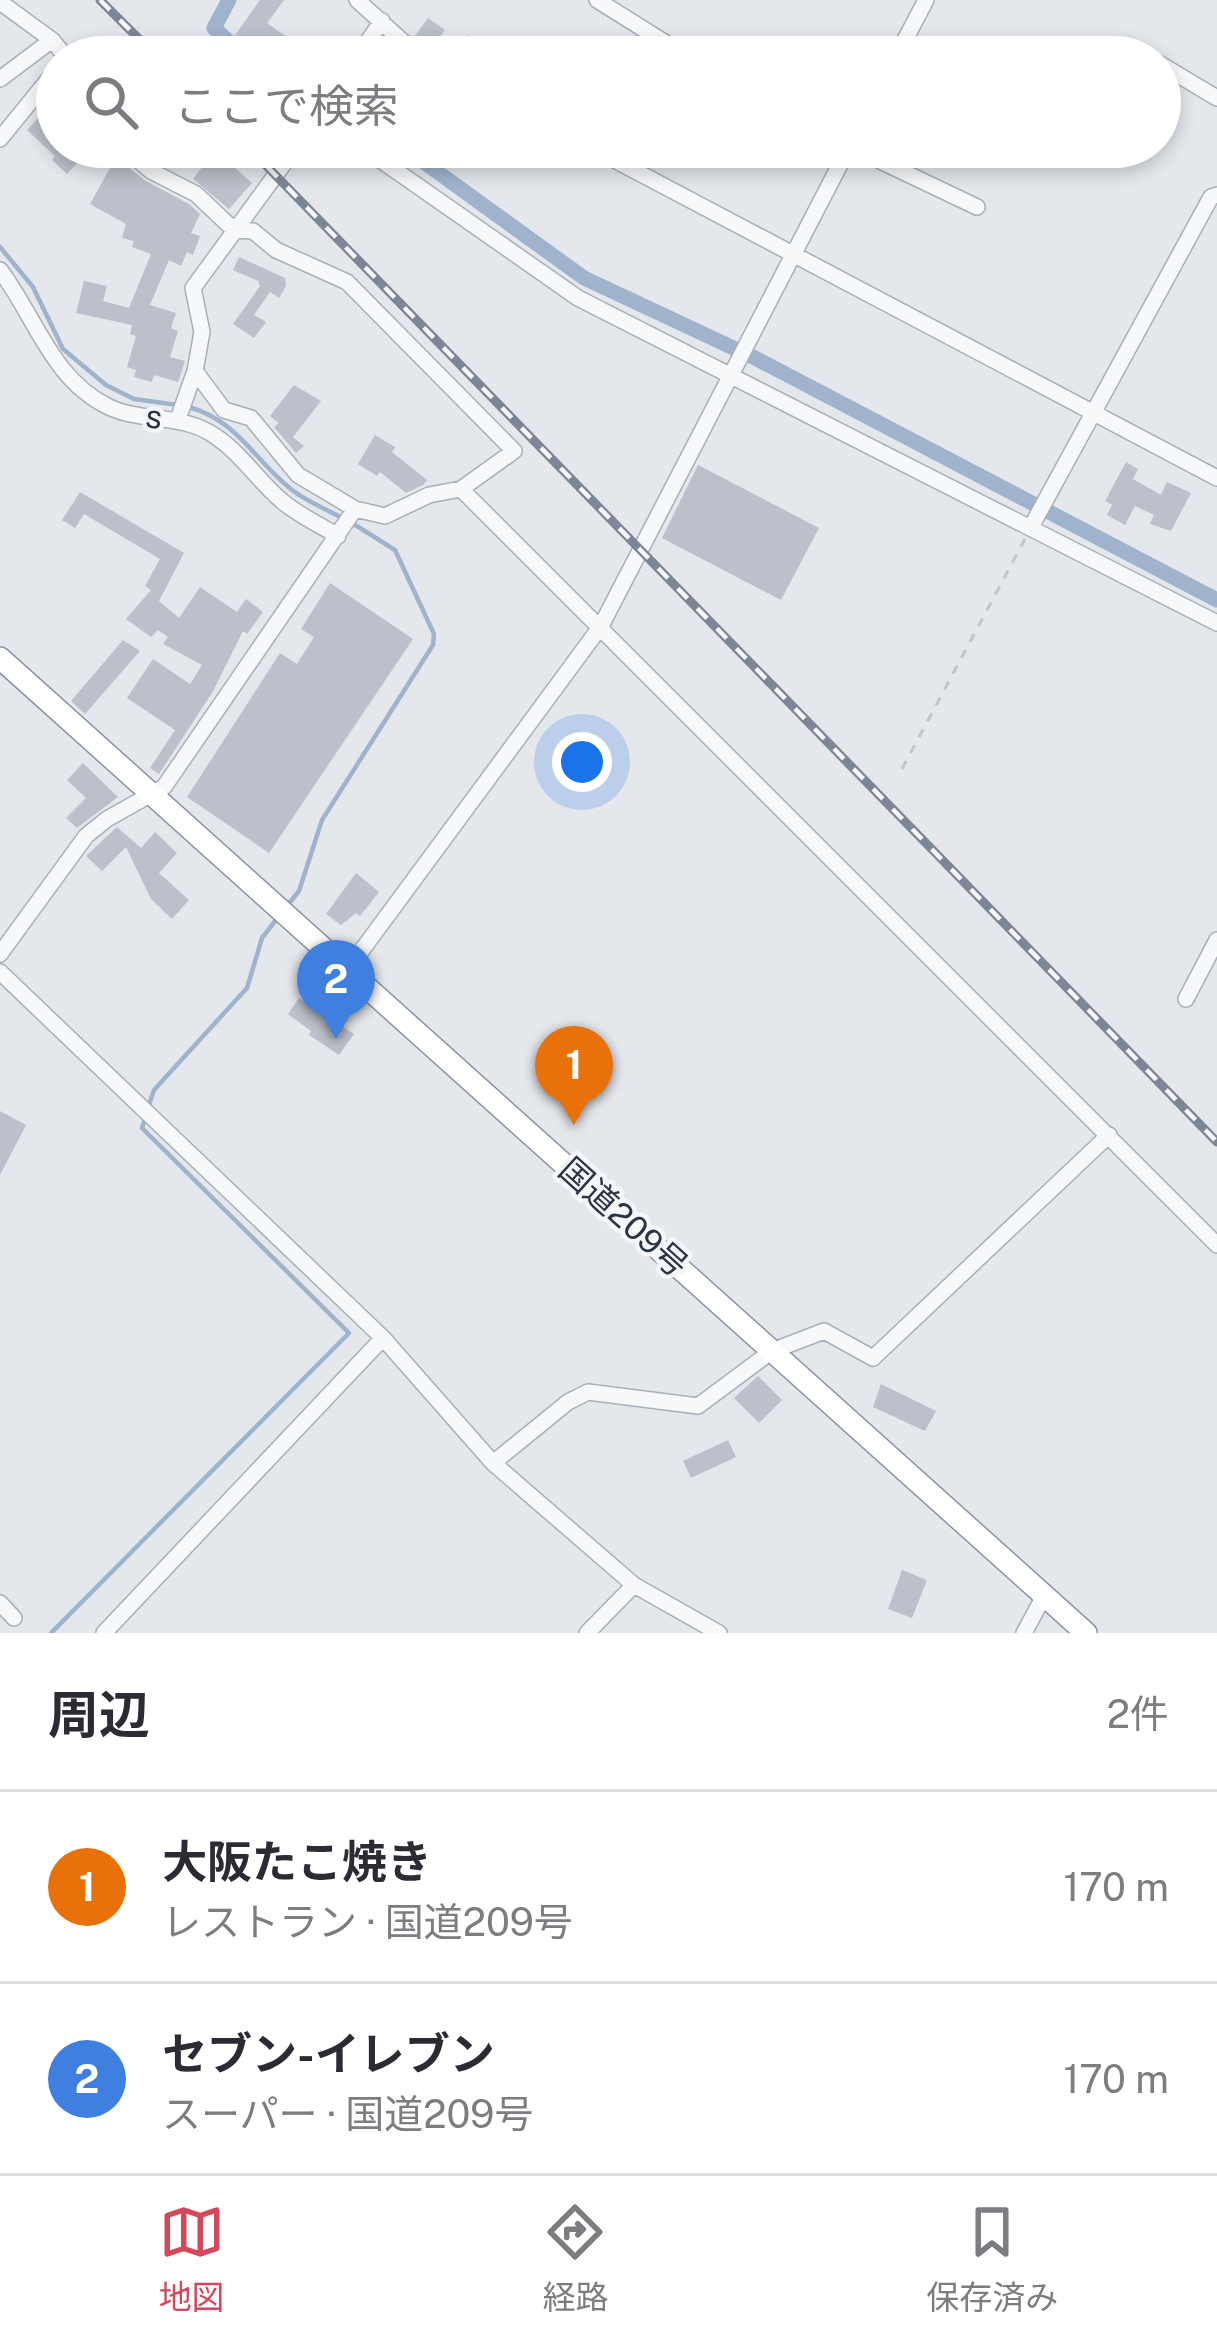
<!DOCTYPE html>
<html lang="ja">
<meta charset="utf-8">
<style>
body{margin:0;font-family:"Public Sans","Noto Sans JP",sans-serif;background:#f7f7f7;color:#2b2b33}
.you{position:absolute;left:582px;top:762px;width:42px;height:42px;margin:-30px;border:9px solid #fff;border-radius:50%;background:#1a73e8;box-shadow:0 0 0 18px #1a73e833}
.badge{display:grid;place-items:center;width:78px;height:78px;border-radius:50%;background:#d1495b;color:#fff;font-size:39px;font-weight:700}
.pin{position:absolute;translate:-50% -99px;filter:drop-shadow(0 3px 6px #0008)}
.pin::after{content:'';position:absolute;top:63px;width:42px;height:36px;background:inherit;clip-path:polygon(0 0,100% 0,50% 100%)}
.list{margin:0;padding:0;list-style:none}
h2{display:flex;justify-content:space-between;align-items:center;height:156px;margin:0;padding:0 48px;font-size:51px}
h2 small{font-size:39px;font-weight:400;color:#7c7c81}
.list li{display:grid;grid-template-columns:78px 1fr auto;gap:36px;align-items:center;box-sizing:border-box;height:192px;padding:0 48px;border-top:3px solid #e1e1e2}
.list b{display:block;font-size:45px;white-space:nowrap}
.list p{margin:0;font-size:39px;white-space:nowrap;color:#7c7c81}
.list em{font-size:39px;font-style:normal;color:#7c7c81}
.icon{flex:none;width:66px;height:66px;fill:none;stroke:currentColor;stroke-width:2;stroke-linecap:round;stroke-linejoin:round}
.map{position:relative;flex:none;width:1217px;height:1633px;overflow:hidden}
.search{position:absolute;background:#fff;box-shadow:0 6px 18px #0003;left:36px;right:36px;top:36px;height:132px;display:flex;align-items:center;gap:30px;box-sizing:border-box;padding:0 42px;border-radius:66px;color:#7c7c81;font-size:45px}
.sheet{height:540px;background:#fff}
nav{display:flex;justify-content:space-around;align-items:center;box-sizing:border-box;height:168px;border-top:3px solid #e1e1e2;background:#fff;font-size:33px;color:#7c7c81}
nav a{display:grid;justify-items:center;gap:6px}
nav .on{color:#d1495b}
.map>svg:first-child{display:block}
</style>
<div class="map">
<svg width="1217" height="1633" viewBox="0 0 1217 1633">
<rect width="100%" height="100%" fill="#e4e7ec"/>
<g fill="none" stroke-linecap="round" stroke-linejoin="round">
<path stroke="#9fb4cc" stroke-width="4.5" d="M0 247 33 287 63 349 106 385 134 399 178 405
M189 407C238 421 254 460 292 490 306 501 326 509 342 518
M286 907 299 891 322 820 433 645 434 634 395 550 352 523
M149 1105 154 1090 247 988 262 938 279 916
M51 1633 349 1333 142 1128 146 1116"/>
<path stroke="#9fb4cc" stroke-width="15" d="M229 0 214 28 246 57
M403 147 584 278 757 359 1217 600"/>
</g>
<path fill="#bbc0ca" d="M260 0H284L267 23 294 42 283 57H273L257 45 251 55 231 41Z
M428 18 445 30 435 43 456 56 468 35 502 57H432L415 36Z
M57 97V147H92L67 174 52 160 55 156 27 130Z
M206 147H212L252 183 229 209 193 179 205 163 198 157Z
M116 157 144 180 189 204 200 214 191 233 200 236 193 255 187 252 181 266 169 260 150 305 176 313 171 328 178 331 170 357 185 361 178 382 154 375 152 382 134 377 136 370 127 367 136 336 130 334 132 325 76 313 84 281 107 286 103 301 129 308 151 254 132 247 134 241 122 238 126 224 90 204Z
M239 257 285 278 286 286 279 298 270 292 254 315 266 322 254 338 233 324 260 286 258 281 233 270Z
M294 385 321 401 293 437 304 446 296 453 274 427 279 423 270 416Z
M375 435 395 447 392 452 427 480 423 485 406 493 380 472 377 476 358 464Z
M1126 462 1138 469 1133 479 1161 495 1167 482 1191 493 1171 531 1150 524 1154 515 1135 506 1125 525 1107 515 1112 505 1105 501Z
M698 465 819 528 781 600 662 538Z
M80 492 184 553 159 601 179 618 200 587 237 612 246 599 263 612 247 634 243 631 212 693 159 774 150 768 175 730 127 698 153 659 190 684 202 665 163 644 168 637 158 630 151 637 126 619 151 590 145 586 160 559 84 514 75 528 62 520Z
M330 583 413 639 269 853 187 797 280 653 297 664 314 637 301 629Z
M123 640 140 651 85 714 71 701Z
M83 763 118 797 77 828 66 818 86 798 67 780Z
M117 827 141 848 155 832 177 853 159 873 189 900 172 919 151 899 126 847 102 871 86 856Z
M356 873 379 892 360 916 356 913 341 925 326 914Z
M299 998 322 1016 330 1003 342 1011 335 1021 354 1034 339 1055 309 1035 311 1031 288 1014Z
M0 1111 26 1125 0 1175Z
M758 1376 782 1400 759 1423 734 1398Z
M881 1384 936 1411 925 1431 873 1407Z
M728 1440 736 1457 691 1478 683 1461Z
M902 1570 927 1580 912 1618 888 1609Z"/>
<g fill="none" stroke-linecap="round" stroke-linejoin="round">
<defs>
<path id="minor" d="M357 0 420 57
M597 0 688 57
M0 2 52 40 66 57
M1141 53 1148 57
M357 57 382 21
M896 57 926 0
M1160 64 1217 98
M0 79 52 40
M0 139 57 69
M362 147 578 298 1217 623
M590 147 1217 478
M851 147 977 207
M0 270C35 316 52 380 109 407 143 423 182 413 215 436 242 454 258 481 282 501 298 515 320 525 338 536
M195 371 202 332 193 288 296 147
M178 419 195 371 224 410 251 418 298 475 355 509
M461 489 1217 1245
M1031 527 1211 197 1217 195
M0 954 86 836 107 819 164 787 355 509 385 516 429 495 461 489 514 451 347 282 276 250 253 231 234 230 196 194 151 171 123 147
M348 969 601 626 849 147
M0 972 383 1338 493 1463 634 1585 719 1633
M1186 999 1217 940
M493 1463 568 1402 588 1392 698 1406 772 1351 824 1331 873 1358 1109 1135
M0 1603 14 1618
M104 1633 383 1338
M587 1633 634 1585
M1024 1633 1044 1596"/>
<path id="highway" d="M0 658 1086 1633"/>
</defs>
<use href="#minor" stroke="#a9aeb7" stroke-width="18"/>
<use href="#highway" stroke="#8b94a3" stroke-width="24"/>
<path stroke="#c2c5cb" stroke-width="3" stroke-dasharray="9 9" stroke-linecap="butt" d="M902 769 1025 539"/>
<use href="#minor" stroke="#f7f8fa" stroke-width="15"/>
<use href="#highway" stroke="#fff" stroke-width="21"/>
<defs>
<path id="rail" d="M100 0 157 57
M248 147 1217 1142"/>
</defs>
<use href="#rail" stroke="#7d8696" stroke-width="9"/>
<use href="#rail" stroke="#f4f6f9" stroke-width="4.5" stroke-dasharray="14" stroke-linecap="butt"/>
</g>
<g text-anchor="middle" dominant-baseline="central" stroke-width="9" stroke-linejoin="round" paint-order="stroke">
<g font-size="33" fill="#2b3445" stroke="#f4f6f9">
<text transform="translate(154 416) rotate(7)">s</text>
<text transform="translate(624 1217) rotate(42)">国道209号</text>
</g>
</g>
</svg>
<div class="you"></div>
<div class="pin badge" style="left:574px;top:1125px;background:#e8710a">1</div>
<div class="pin badge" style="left:336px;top:1039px;background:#3f7fe0">2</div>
<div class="search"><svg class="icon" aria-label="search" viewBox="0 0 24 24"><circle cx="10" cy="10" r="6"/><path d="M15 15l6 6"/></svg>ここで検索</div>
</div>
<section class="sheet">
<h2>周辺<small>2件</small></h2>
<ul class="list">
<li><span class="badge" style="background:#e8710a">1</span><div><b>大阪たこ焼き</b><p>レストラン · 国道209号</p></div><em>170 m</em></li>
<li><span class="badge" style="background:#3f7fe0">2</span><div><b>セブン-イレブン</b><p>スーパー · 国道209号</p></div><em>170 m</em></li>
</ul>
</section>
<nav>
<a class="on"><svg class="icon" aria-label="map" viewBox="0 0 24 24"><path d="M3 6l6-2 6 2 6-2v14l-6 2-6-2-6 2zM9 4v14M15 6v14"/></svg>地図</a>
<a><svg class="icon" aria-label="directions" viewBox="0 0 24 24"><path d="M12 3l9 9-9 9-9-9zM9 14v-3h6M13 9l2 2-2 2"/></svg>経路</a>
<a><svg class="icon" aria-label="saved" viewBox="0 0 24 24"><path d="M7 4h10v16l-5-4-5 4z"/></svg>保存済み</a>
</nav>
